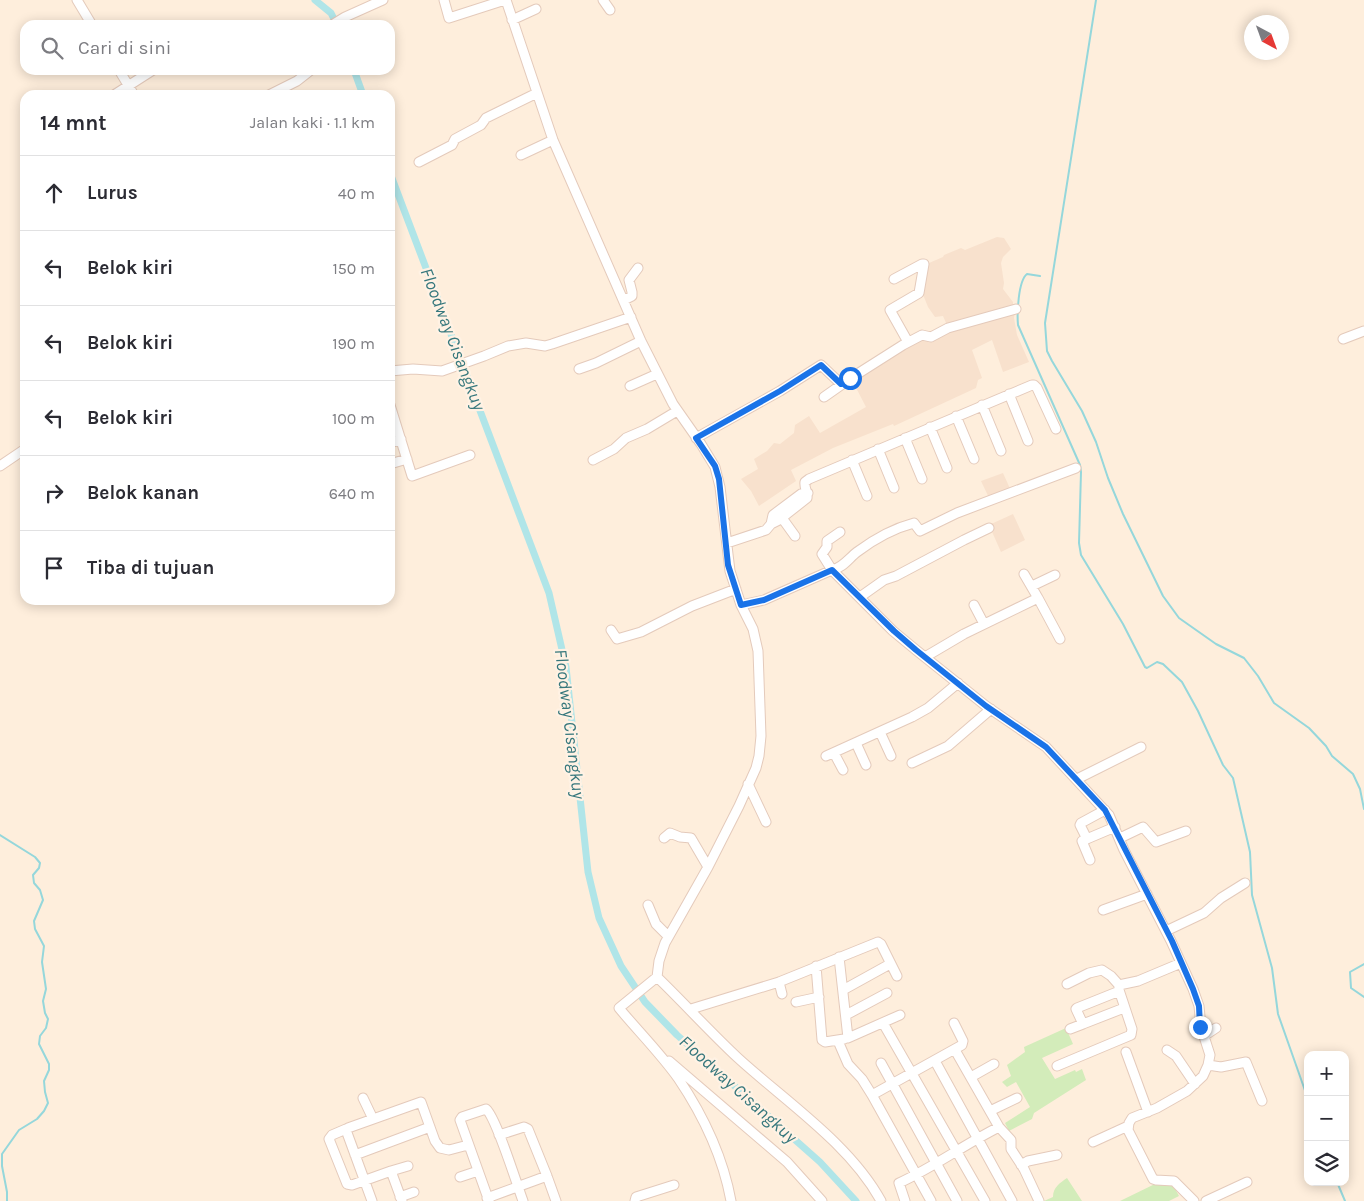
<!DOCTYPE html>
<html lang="id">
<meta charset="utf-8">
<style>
body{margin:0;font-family:Karla,sans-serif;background:#f7f7f7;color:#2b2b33}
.controls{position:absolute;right:15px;bottom:15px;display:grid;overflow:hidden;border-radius:10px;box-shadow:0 2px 12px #0003}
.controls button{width:45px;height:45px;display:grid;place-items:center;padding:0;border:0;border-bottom:1px solid #e1e1e2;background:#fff;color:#2b2b33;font:25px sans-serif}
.compass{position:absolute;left:1244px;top:15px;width:45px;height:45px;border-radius:50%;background:#fff;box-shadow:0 2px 12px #0003;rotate:139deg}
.stop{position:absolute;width:15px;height:15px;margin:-11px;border:4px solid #1a73e8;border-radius:50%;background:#fff}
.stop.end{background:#1a73e8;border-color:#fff;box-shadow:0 1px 5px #0008}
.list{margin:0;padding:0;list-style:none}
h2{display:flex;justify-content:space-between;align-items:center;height:65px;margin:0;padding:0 20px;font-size:21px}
h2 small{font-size:16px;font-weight:400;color:#7c7c81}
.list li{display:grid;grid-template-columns:32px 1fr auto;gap:15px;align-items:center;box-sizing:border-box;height:75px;padding:0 20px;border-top:1px solid #e1e1e2}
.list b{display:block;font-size:19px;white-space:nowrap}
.list em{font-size:16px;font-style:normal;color:#7c7c81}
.icon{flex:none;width:28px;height:28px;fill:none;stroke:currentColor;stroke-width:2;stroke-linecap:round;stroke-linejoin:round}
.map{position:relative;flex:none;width:1364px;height:1201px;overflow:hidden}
.search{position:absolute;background:#fff;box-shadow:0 2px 12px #0003;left:20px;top:20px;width:375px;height:55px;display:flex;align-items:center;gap:12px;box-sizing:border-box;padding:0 18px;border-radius:15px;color:#7c7c81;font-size:19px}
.panel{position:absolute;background:#fff;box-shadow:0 2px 12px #0003;left:20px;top:90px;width:375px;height:515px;border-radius:15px}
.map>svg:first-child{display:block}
</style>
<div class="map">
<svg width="1364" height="1201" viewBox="0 0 1364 1201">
<rect width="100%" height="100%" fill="#feeedc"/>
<path fill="#f8e1cd" d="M997 237 1004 238 1011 249 1003 257 1001 263 1004 283 1003 289 1013 302V305L949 324 946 323 943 316 935 317 928 307 922 292 929 263 943 257 944 255 961 248 965 250Z
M1015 311 1014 318 1017 335 1029 362 1003 372 992 340 972 350 982 378 978 380 976 388 894 426 893 424 833 448 791 470 796 481 759 506 751 491 741 479 758 469 754 459 767 451 774 443 780 444 794 433 795 425 809 416 820 433 866 407 852 380 918 338Z
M1003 473 1012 493 991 502 981 481Z
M1013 514 1025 540 1001 552 989 525Z"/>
<path fill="#d3ecba" d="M1066 1028 1073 1044 1042 1058 1055 1079 1075 1070 1076 1072 1082 1069 1086 1080 1034 1113 1032 1119 1009 1131 1005 1123 1030 1107 1016 1082 1007 1087 1002 1082 1011 1076 1007 1065 1025 1052 1024 1047Z
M1067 1178 1082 1201H1044L1053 1197C1053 1187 1060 1183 1067 1178Z
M1159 1182 1172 1183 1179 1196 1169 1201H1120Z"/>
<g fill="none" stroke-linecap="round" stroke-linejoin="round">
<path stroke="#95d7db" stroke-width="2" d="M1096 0 1045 323 1047 351 1052 361 1082 411 1096 442 1108 478 1123 514 1163 596 1179 618 1216 644 1244 658 1258 676 1274 703 1309 728 1326 746 1332 756 1353 774 1360 789 1364 809
M1040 276 1027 274C1018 281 1017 314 1018 325L1080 465 1081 472 1079 543 1081 555 1123 624 1145 667 1147 668 1157 662 1163 664 1182 682 1198 711 1223 765 1233 778 1250 852 1252 895 1272 968 1278 1014 1308 1099
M0 835 35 857 40 863 39 868 33 875 34 883 40 890 43 900 34 921 35 929 44 946 42 962 46 989 43 1001 45 1013 48 1019 46 1028 40 1036 39 1044 49 1064V1070L44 1081 45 1092 48 1103 44 1111 37 1119 19 1130 2 1154V1166L7 1192V1201
M1364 964 1350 972 1351 988 1364 997
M1337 1182 1345 1201"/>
<path stroke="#b0e5e8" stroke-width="7" d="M315 0 331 13 337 25
M354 70 363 95
M390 173 549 593 566 667 588 872 599 918 621 966 645 1002 677 1035 820 1162 856 1201"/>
<defs>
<path id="minor" d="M77 0 92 25
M444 0 449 18 505 0
M506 0 553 140 641 341 673 404 701 444 715 467 720 487 730 571 741 605 753 629 758 651 761 736 759 756 756 768 739 806 708 867 665 943 659 961 657 977 619 1008C638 1031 660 1053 678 1078 703 1115 723 1157 731 1201
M603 0 610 10
M512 20 536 9
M332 25 345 17 383 0
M119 70 134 95
M114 95 153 70
M269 95 297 81 311 70
M521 155 553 140
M419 162 452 145 455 139 481 125 486 118 537 93
M894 279 922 264H924L919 293 890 310 908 342
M624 300 632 296V292L629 280 638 268
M1343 339 1364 331
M579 369 596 363 641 341
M390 371 413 369 442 371 484 356 508 346 526 343 545 346 552 344 631 317
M630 386 657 374
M1009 394 1028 441
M824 397 851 378 903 345 922 335 931 337 948 328 1016 309
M390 405 412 476 470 455
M982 405 1001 451
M956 416 974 459
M930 427 947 468
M696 438 780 391 821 365 841 384
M905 438 922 479
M390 443 401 439
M878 449 894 488
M593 460 614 449 626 438 647 429 677 411
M852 460 867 496
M390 464 407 459
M0 466 25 449
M782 518 795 536
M771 524 779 520 807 498C808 492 804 488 805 482L809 479 1032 385H1034L1037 388 1056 429
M840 532 827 541V547L822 554 832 570C843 568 849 558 857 552 873 540 895 528 914 523L920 531 957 513 1076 468
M727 543 766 530 771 524 773 515 801 494 808 493
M1024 574 1038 598
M1032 586 1055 575
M860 597 884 580 896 576 964 540 989 528
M741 605 764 600 832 570 893 631 916 650 986 706 1046 747 1109 815 1124 850 1171 941 1193 989 1199 1006 1201 1027 1210 1055 1208 1065 1203 1076 1187 1091 1157 1108 1132 1118 1129 1123 1128 1130 1153 1179 1156 1180 1174 1181 1194 1201
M974 605 984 624
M611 630 617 639 641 632 692 606 736 589
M925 657 964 634 1038 598 1060 639
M880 732 891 756
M856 743 866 765
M834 753 843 770
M826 756 912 717 928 708 958 683
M912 763 948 746 991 709
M1077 779 1141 747
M748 784 766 822
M664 838 670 833 680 837 691 838 708 867
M1120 838 1143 827 1156 842 1186 831
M1087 839 1080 825 1081 823 1105 810
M1090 860 1082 841 1115 827
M648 905 656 924 668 936
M1103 910 1147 894
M1166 931 1204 913 1221 898 1245 883
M839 957 848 1038 900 1015
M816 966 822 1040 825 1042 844 1039
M657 977C684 1003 710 1032 738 1058 785 1101 850 1144 881 1201
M779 982 782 994
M1067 984 1089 973 1102 970 1111 976 1119 985 1138 981 1181 963
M1119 985V990L1117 992 1077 1008 1076 1009 1083 1024 1124 1008
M843 990 890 964
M796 1002 819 997
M691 1009 779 982 878 942 881 944 897 976
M846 1015 887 993
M883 1023 985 1201
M1070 1029 1083 1024
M1204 1036 1216 1028
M838 1041 848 1064 862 1079 872 1095 931 1201
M955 1050 999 1127 1011 1140V1149L1024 1169 1039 1201
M1167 1050 1176 1056 1195 1084
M1126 1052 1148 1112
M669 1061 787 1162 822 1201
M935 1061 1012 1201
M881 1063 957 1201
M1208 1065 1221 1067 1246 1062 1262 1101
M1057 1066 1131 1035 1132 1029 1119 990
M971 1077 994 1064
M872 1095 962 1045 963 1041 954 1023
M363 1098 373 1119
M990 1111 1017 1098
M346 1129 332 1135 329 1139 347 1184 352 1185 391 1171 402 1201
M499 1135 524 1127 528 1129 547 1176
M1093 1142 1128 1126
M355 1155 430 1127
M1021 1165 1028 1161 1057 1155
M391 1171 408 1166
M460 1177 478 1171
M400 1197 414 1192
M487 1198 547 1176 556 1201
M372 1201 346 1130 348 1128 421 1102 435 1141 440 1148 449 1150 468 1145
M489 1201 460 1120 462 1117 486 1109C496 1117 517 1185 523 1201
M635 1201 636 1197 674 1185
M905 1201 899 1183C934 1167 965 1144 999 1127
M1206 1201 1247 1182"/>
</defs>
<use href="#minor" stroke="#e4cabb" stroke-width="11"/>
<use href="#minor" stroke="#fff" stroke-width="9"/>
</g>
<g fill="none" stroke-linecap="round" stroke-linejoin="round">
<path stroke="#1a73e8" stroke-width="6" d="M850 378 841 384 821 365 780 391 696 438 715 466 719 479 728 565 741 605 764 600 832 570 894 631 916 650 986 706 1046 747 1105 810 1172 941 1193 989 1199 1006 1200 1027"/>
</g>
<g text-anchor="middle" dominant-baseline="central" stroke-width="4.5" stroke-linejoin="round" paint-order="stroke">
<g font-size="18" font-style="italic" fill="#36777c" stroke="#fff2e4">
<text transform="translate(453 339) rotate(69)">Floodway Cisangkuy</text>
<text transform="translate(570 724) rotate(83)">Floodway Cisangkuy</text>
<text transform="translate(738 1089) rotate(42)">Floodway Cisangkuy</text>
</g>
</g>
</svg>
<div class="controls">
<button>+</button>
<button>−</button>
<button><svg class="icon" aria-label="layers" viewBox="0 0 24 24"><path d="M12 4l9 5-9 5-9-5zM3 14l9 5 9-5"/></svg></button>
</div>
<svg class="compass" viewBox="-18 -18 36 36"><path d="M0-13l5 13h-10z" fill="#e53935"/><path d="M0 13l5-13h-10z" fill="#7c7c81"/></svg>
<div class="stop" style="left:850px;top:378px"></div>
<div class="stop end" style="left:1200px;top:1027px"></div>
<div class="search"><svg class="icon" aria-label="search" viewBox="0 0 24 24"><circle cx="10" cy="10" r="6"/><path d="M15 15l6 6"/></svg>Cari di sini</div>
<section class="panel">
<h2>14 mnt<small>Jalan kaki · 1.1 km</small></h2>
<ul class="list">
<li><svg class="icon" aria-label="ahead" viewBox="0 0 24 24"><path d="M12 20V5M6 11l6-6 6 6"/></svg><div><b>Lurus</b></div><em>40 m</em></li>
<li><svg class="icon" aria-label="left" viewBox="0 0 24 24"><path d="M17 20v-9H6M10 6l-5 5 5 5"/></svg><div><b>Belok kiri</b></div><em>150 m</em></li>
<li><svg class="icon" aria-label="left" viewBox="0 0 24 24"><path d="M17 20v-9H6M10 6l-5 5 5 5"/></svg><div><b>Belok kiri</b></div><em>190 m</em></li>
<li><svg class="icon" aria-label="left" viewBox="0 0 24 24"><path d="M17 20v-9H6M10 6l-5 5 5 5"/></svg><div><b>Belok kiri</b></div><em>100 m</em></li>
<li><svg class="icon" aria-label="right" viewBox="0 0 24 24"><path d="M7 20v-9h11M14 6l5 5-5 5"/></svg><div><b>Belok kanan</b></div><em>640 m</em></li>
<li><svg class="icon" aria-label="arrive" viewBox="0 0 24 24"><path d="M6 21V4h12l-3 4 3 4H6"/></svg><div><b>Tiba di tujuan</b></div></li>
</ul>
</section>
</div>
